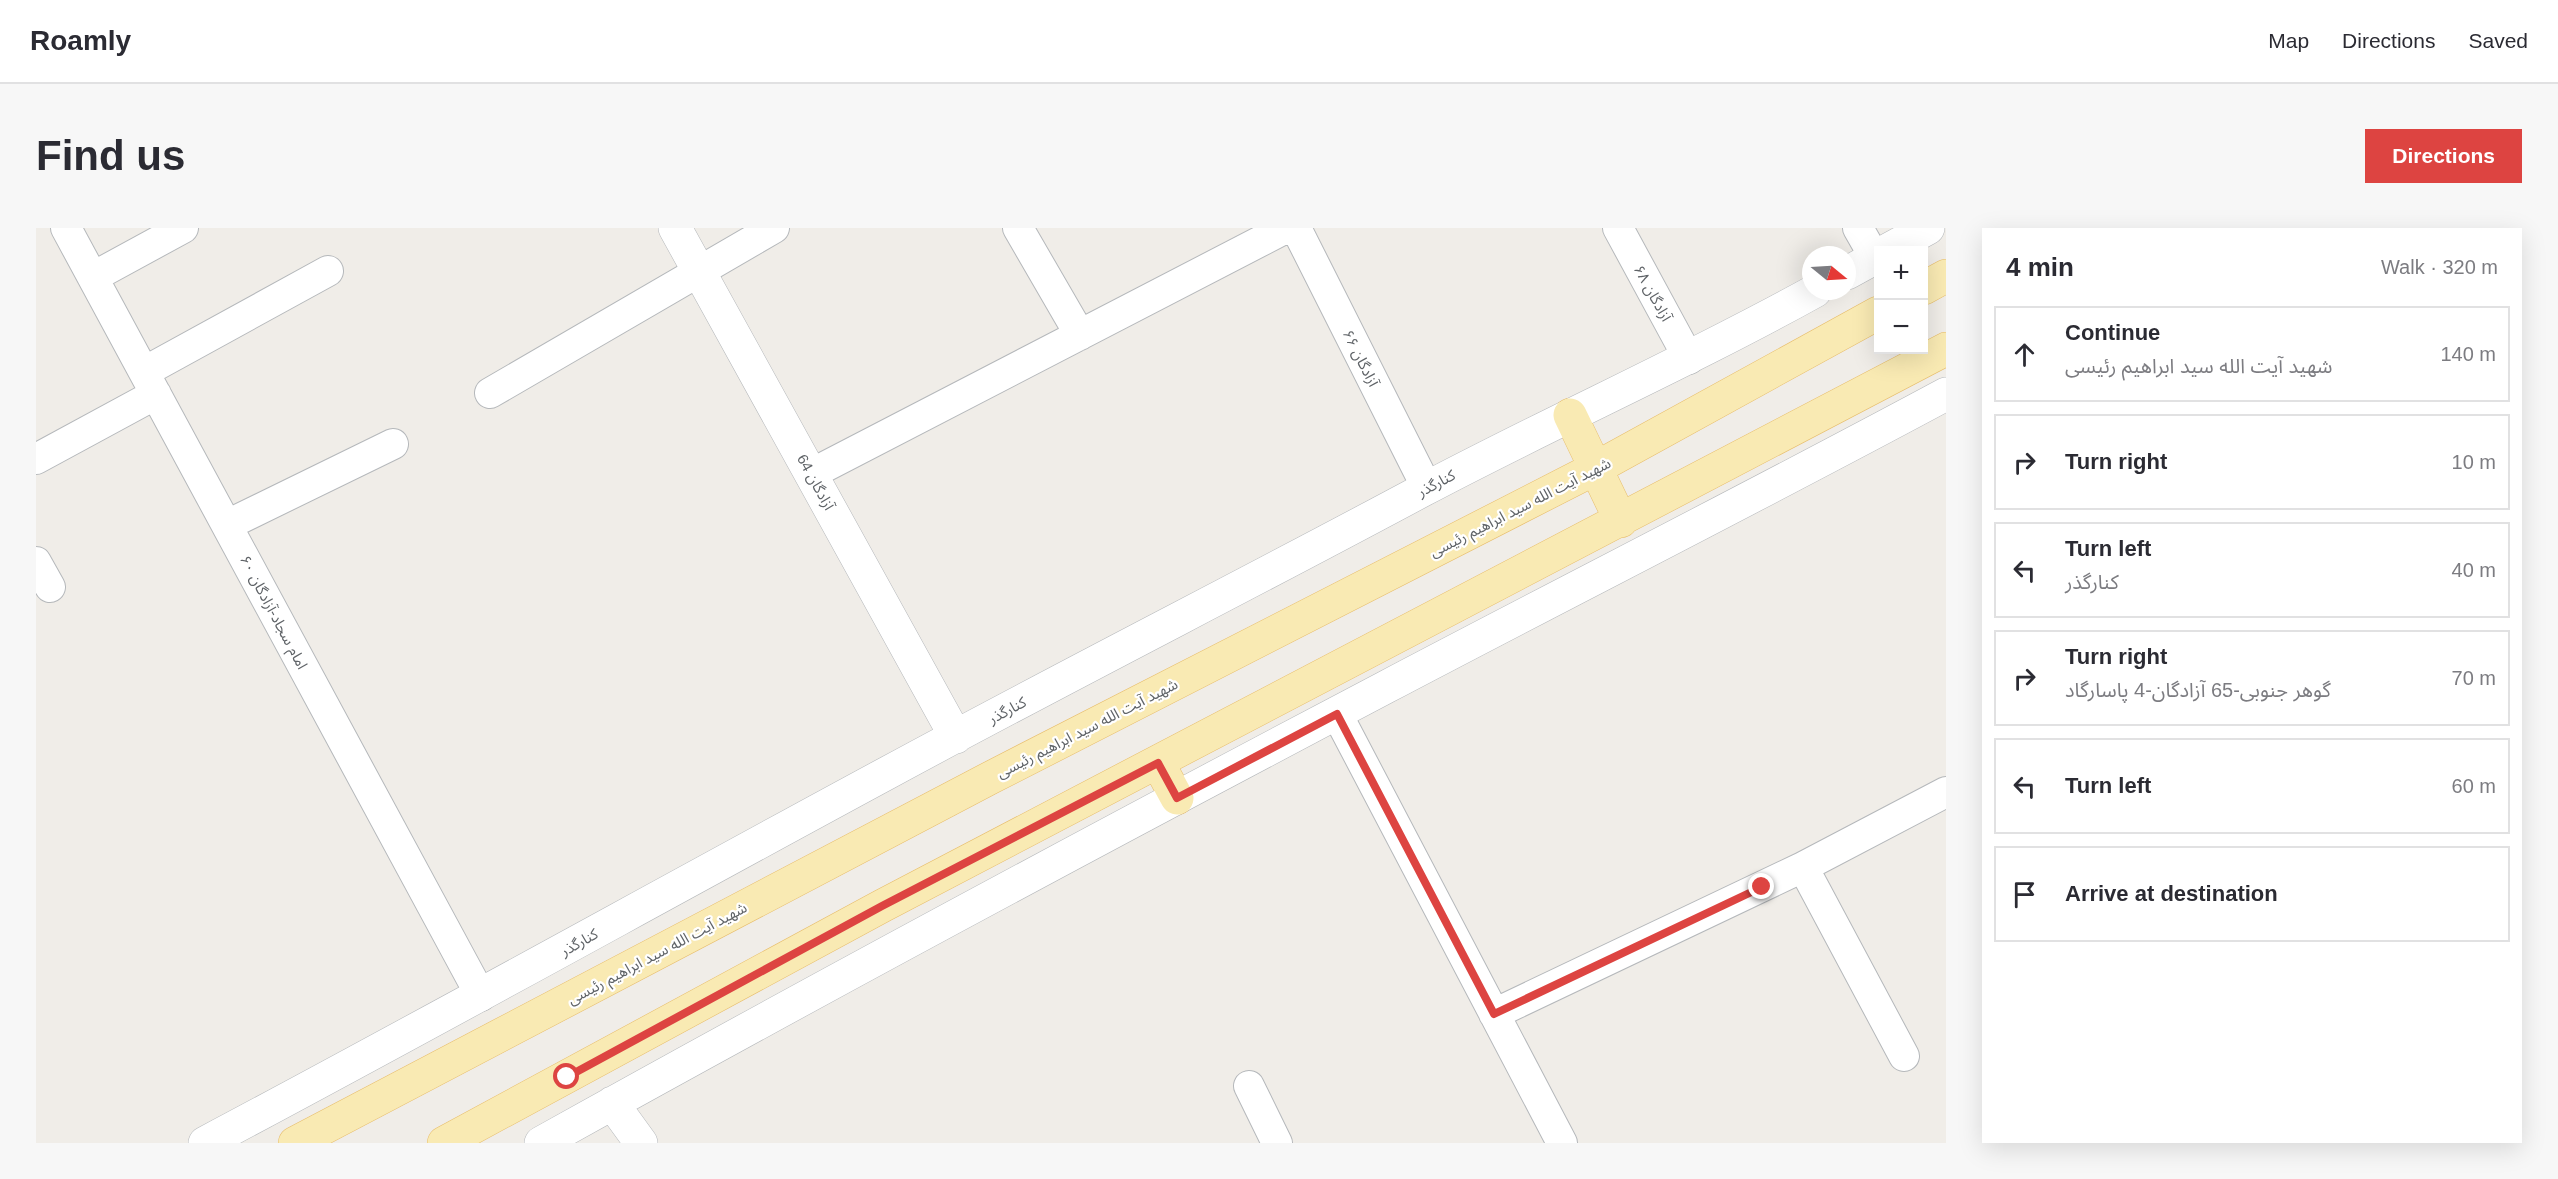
<!DOCTYPE html>
<meta charset="utf-8">
<style>
body{margin:0;font-family:Arial,"Noto Sans Arabic",sans-serif;background:#f7f7f7;color:#2b2b33}
.controls{position:absolute;right:18px;top:18px;display:grid;overflow:hidden;border-radius:0px;box-shadow:0 6px 24px #0002}
.controls button{width:54px;height:54px;display:grid;place-items:center;padding:0;border:0;border-bottom:2px solid #e1e1e2;background:#fff;color:#2b2b33;font:30px sans-serif}
.compass{position:absolute;left:1766px;top:18px;width:54px;height:54px;border-radius:50%;background:#fff;box-shadow:0 6px 24px #0002;rotate:108deg}
.stop{position:absolute;width:18px;height:18px;margin:-14px;border:4px solid #dd4441;border-radius:50%;background:#fff}
.stop.end{background:#dd4441;border-color:#fff;box-shadow:0 2px 6px #0008}
.list{margin:0;padding:0;list-style:none}
h2{display:flex;justify-content:space-between;align-items:center;height:78px;margin:0;padding:0 24px;font-size:26px}
h2 small{font-size:20px;font-weight:400;color:#7c7c81}
.list li{display:grid;grid-template-columns:39px 1fr auto;gap:18px;align-items:center;box-sizing:border-box;height:96px;margin:0 12px 12px;padding:0 12px;border:2px solid #e1e1e2;border-radius:0px}
.list b{display:block;font-size:22px;white-space:nowrap}
.list p{margin:0;font-size:20px;white-space:nowrap;color:#7c7c81}
.list em{font-size:20px;font-style:normal;color:#7c7c81}
.icon{flex:none;width:33px;height:33px;fill:none;stroke:currentColor;stroke-width:2;stroke-linecap:round;stroke-linejoin:round}
.map{position:relative;flex:none;width:1910px;height:915px;overflow:hidden;border-radius:0px}
header{display:flex;align-items:center;gap:36px;box-sizing:border-box;height:84px;padding:0 30px;background:#fff;border-bottom:2px solid #e1e1e2}
header strong{font-size:28px}
nav{display:flex;gap:33px;margin-inline-start:auto;font-size:21px}
.intro{display:flex;align-items:center;justify-content:space-between;box-sizing:border-box;height:144px;padding:0 36px}
h1{margin:0;font-size:42px}
.button{padding:15px 27px;border-radius:0px;background:#dd4441;color:#fff;font-size:21px;font-weight:700}
main{display:flex;gap:36px;padding:0 36px}
aside{flex:1;background:#fff;border-radius:0px;box-shadow:0 6px 24px #0002}
.map>svg:first-child{display:block}
</style>
<header>
<strong>Roamly</strong>
<nav><a>Map</a><a>Directions</a><a>Saved</a></nav>
</header>
<div class="intro"><h1>Find us</h1><a class="button">Directions</a></div>
<main>
<div class="map">
<svg width="1910" height="915" viewBox="0 0 1910 915">
<rect width="100%" height="100%" fill="#f0ede8"/>
<g fill="none" stroke-linecap="round" stroke-linejoin="round">
<defs>
<path id="minor" d="M30 0 445 768
M982 0 1044 107
M1260 0 1391 260
M1582 0 1653 131
M1822 0 1839 30
M57 49 147 0
M108 144 292 43
M454 165 738 0
M0 231 120 166
M775 246 1250 0
M191 297 357 216
M0 334 14 359
M1301 486 1526 915
M1767 639 1910 564
M1458 786 1767 639 1868 828
M1213 858 1241 915"/>
<path id="tertiary" d="M639 0 920 509
M1852 22 1892 0
M1811 45 1842 28
M576 875 605 915
M169 915C399 793 625 667 853 544 1030 448 1210 357 1387 262 1517 193 1651 134 1779 63
M505 915C785 759 1067 608 1350 459 1536 361 1724 266 1910 166"/>
<path id="primary" d="M1888 60 1910 48
M1534 187 1585 293
M1122 535 1141 570
M259 915 954 550 1560 240 1842 85
M408 915 846 678 1910 121"/>
</defs>
<use href="#minor" stroke="#b5b8bb" stroke-width="32"/>
<use href="#tertiary" stroke="#b5b8bb" stroke-width="34"/>
<use href="#primary" stroke="#e7bc69" stroke-width="34"/>
<use href="#minor" stroke="#fff" stroke-width="30"/>
<use href="#tertiary" stroke="#fff" stroke-width="33"/>
<use href="#primary" stroke="#f9eab3" stroke-width="33"/>
</g>
<g fill="none" stroke-linecap="round" stroke-linejoin="round">
<path stroke="#dd4441" stroke-width="8" d="M531 849 846 678 1122 535 1141 570 1301 486 1458 786 1726 659"/>
</g>
<g text-anchor="middle" dominant-baseline="central" stroke-width="4.5" stroke-linejoin="round" paint-order="stroke">
<g font-size="15" fill="#5f6367" stroke="#fff">
<text transform="translate(1617 65) rotate(61)">آزادگان ۶۸</text>
<text transform="translate(1325 130) rotate(63)">آزادگان ۶۶</text>
<text transform="translate(780 254) rotate(61)">آزادگان 64</text>
<text transform="translate(1400 255) rotate(-28)">کنارگذر</text>
<text transform="translate(1484 279) rotate(-27)">شهید آیت الله سید ابراهیم رئیسی</text>
<text transform="translate(238 384) rotate(62)">امام سجاد-آزادگان ۶۰</text>
<text transform="translate(971 482) rotate(-28)">کنارگذر</text>
<text transform="translate(1051 500) rotate(-27)">شهید آیت الله سید ابراهیم رئیسی</text>
<text transform="translate(543 714) rotate(-29)">کنارگذر</text>
<text transform="translate(621 725) rotate(-28)">شهید آیت الله سید ابراهیم رئیسی</text>
</g>
</g>
</svg>
<div class="controls">
<button>+</button>
<button>−</button>
</div>
<svg class="compass" viewBox="-18 -18 36 36"><path d="M0-13l5 13h-10z" fill="#e53935"/><path d="M0 13l5-13h-10z" fill="#7c7c81"/></svg>
<div class="stop" style="left:531px;top:849px"></div>
<div class="stop end" style="left:1726px;top:659px"></div>
</div>
<aside>
<h2>4 min<small>Walk · 320 m</small></h2>
<ul class="list">
<li><svg class="icon" aria-label="ahead" viewBox="0 0 24 24"><path d="M12 20V5M6 11l6-6 6 6"/></svg><div><b>Continue</b><p>شهید آیت الله سید ابراهیم رئیسی</p></div><em>140 m</em></li>
<li><svg class="icon" aria-label="right" viewBox="0 0 24 24"><path d="M7 20v-9h11M14 6l5 5-5 5"/></svg><div><b>Turn right</b></div><em>10 m</em></li>
<li><svg class="icon" aria-label="left" viewBox="0 0 24 24"><path d="M17 20v-9H6M10 6l-5 5 5 5"/></svg><div><b>Turn left</b><p>کنارگذر</p></div><em>40 m</em></li>
<li><svg class="icon" aria-label="right" viewBox="0 0 24 24"><path d="M7 20v-9h11M14 6l5 5-5 5"/></svg><div><b>Turn right</b><p>گوهر جنوبی-65 آزادگان-4 پاسارگاد</p></div><em>70 m</em></li>
<li><svg class="icon" aria-label="left" viewBox="0 0 24 24"><path d="M17 20v-9H6M10 6l-5 5 5 5"/></svg><div><b>Turn left</b></div><em>60 m</em></li>
<li><svg class="icon" aria-label="arrive" viewBox="0 0 24 24"><path d="M6 21V4h12l-3 4 3 4H6"/></svg><div><b>Arrive at destination</b></div></li>
</ul>
</aside>
</main>
